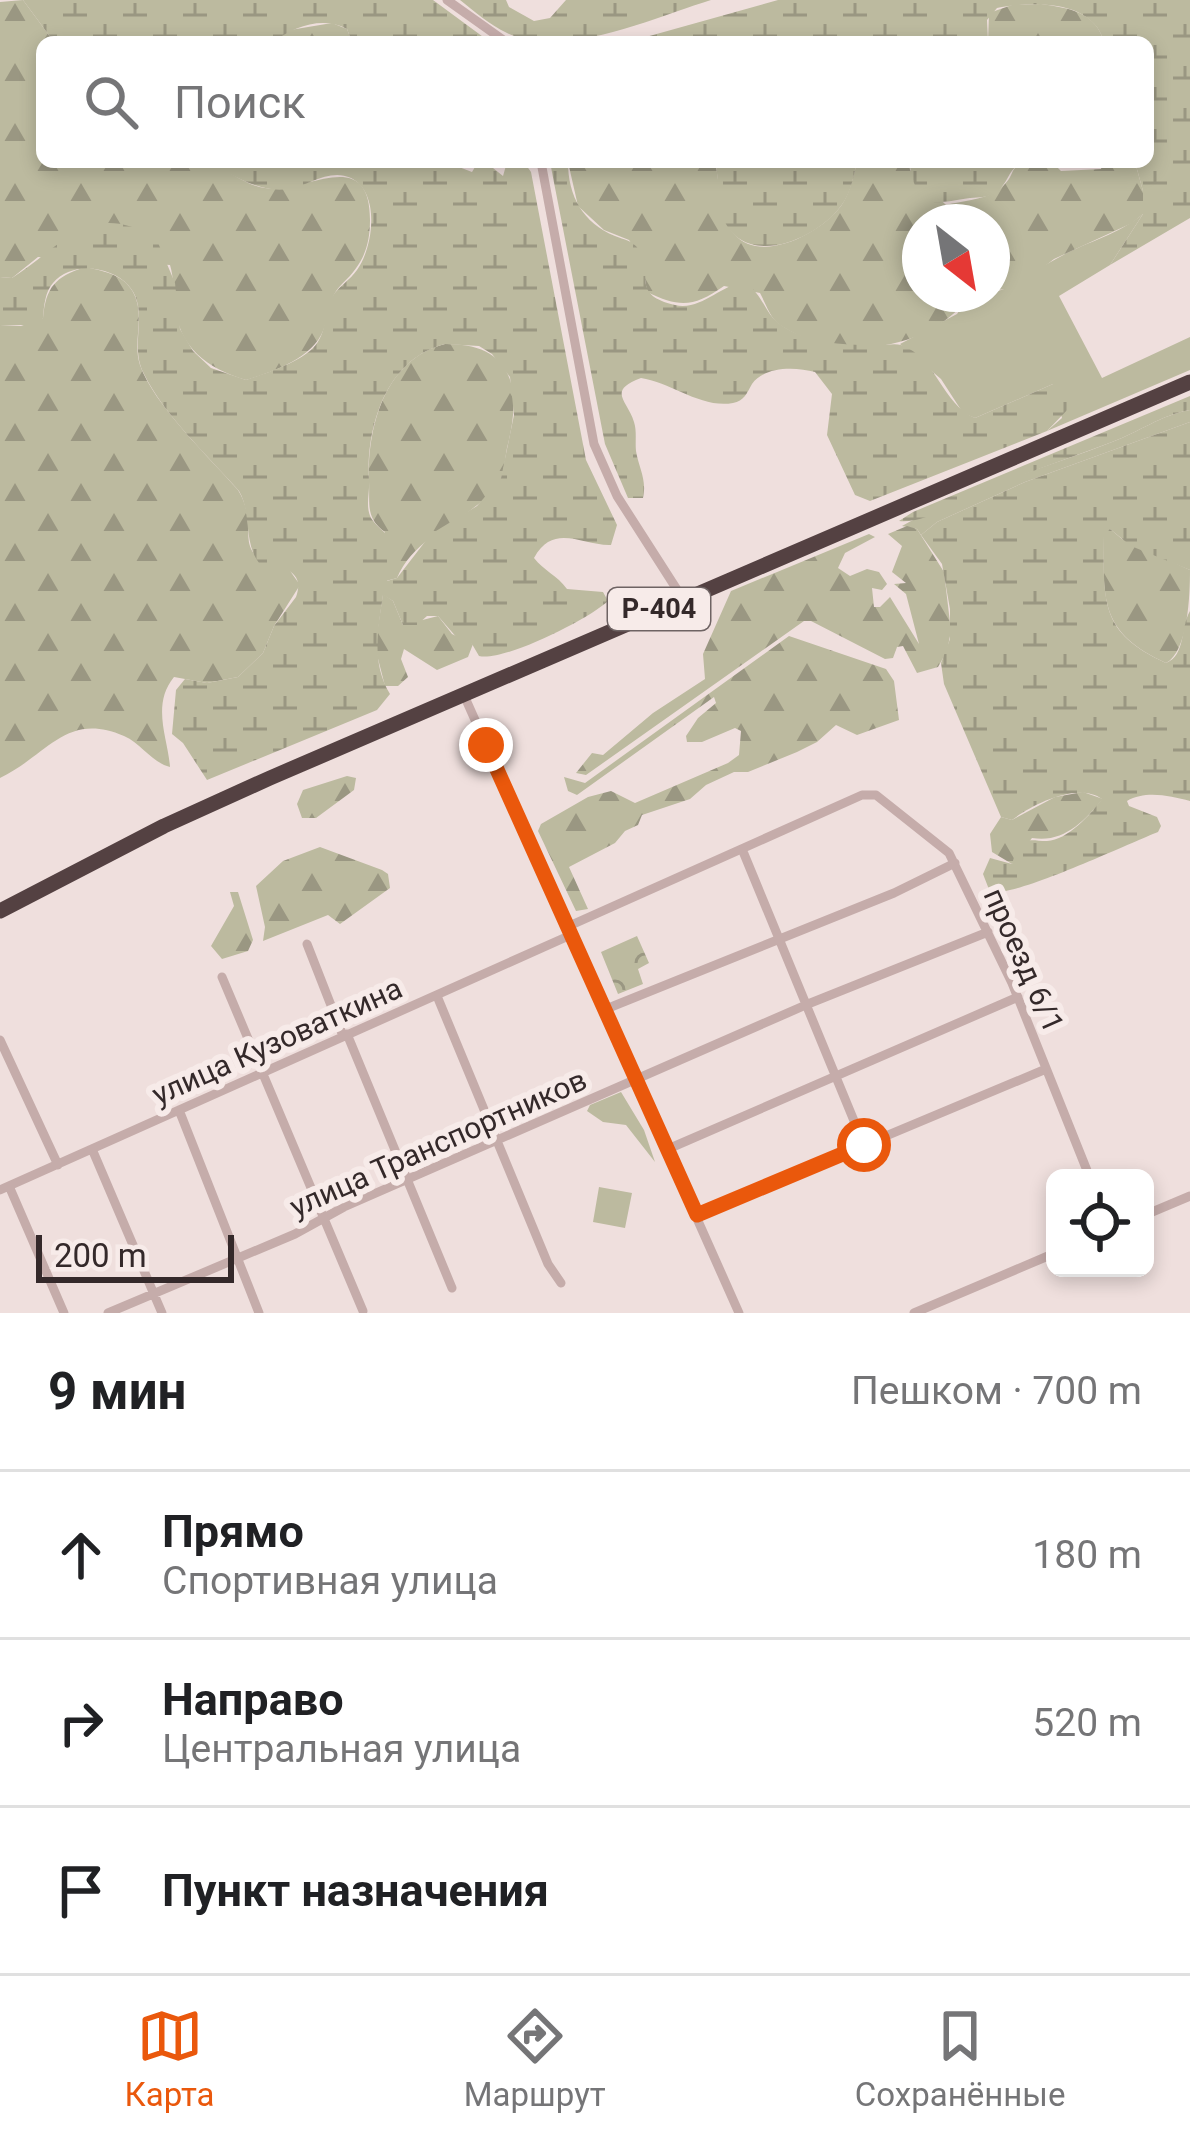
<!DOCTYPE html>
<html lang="ru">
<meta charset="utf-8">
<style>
body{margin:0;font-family:Roboto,sans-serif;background:#f2f2f2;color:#202124}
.controls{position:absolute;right:36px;bottom:36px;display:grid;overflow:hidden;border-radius:18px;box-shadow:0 6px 18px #0003}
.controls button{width:108px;height:108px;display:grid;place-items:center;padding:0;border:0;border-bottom:3px solid #e0e0e0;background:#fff;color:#202124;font:60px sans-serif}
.compass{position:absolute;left:902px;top:204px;width:108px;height:108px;border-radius:50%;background:#fff;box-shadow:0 6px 18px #0003;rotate:149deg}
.scale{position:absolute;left:36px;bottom:30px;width:198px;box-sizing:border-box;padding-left:12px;border:6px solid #34292a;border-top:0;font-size:33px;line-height:42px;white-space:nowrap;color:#34292a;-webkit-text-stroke:9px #f7ebe9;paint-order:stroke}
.stop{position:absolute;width:36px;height:36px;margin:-27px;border:9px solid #ea580c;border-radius:50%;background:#fff}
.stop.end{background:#ea580c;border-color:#fff;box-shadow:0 3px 12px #0008}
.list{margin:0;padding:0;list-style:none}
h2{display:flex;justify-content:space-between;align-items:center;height:156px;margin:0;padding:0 48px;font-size:51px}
h2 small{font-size:39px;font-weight:400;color:#757577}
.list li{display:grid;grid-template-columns:78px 1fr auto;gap:36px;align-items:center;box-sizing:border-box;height:168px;padding:0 48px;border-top:3px solid #e0e0e0}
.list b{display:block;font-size:45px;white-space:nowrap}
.list p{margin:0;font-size:39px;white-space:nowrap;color:#757577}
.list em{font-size:39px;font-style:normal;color:#757577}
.icon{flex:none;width:66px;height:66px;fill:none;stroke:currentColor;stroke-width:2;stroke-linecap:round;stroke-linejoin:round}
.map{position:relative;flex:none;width:1190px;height:1313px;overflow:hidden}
.search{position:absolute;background:#fff;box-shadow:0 6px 18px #0003;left:36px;right:36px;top:36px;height:132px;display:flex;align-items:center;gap:30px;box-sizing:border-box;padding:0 42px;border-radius:18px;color:#757577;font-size:45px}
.sheet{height:660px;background:#fff}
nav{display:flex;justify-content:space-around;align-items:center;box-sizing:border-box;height:168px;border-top:3px solid #e0e0e0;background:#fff;font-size:33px;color:#757577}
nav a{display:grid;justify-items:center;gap:6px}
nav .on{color:#ea580c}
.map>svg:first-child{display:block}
</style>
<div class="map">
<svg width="1190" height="1313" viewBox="0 0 1190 1313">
<defs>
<pattern id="forest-firs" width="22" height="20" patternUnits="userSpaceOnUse" patternTransform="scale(3)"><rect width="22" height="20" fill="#bcba9f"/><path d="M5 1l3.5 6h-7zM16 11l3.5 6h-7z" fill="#9a9782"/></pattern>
<pattern id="wetland-marsh" width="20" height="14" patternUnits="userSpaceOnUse" patternTransform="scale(3)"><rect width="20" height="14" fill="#bcba9f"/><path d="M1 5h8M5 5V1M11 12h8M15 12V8" fill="none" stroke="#9a9782"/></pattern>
<pattern id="park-crowns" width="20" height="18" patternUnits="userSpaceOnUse" patternTransform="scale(3)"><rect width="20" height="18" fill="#bcba9f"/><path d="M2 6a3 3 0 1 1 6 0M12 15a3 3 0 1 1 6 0" fill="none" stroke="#9a9782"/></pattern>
</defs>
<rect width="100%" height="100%" fill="#efdfdd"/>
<path fill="#bcba9f" d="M1143 214 1110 265 1059 296 1102 378 1190 337V370L1047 431 1062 418 1053 384 975 418 963 413 941 379 900 344 957 314 971 294C1012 294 1020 278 1056 259 1085 242 1116 236 1143 214Z
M1190 410V422L1025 482 937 522 921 535 917 529 902 526C967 489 1043 469 1112 442 1139 432 1161 415 1190 410Z
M621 1092 644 1130 655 1162 626 1125 603 1122 587 1111 590 1105Z
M599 1187 632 1193 625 1228 593 1222Z"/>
<path fill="url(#forest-firs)" d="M23 0 54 42H42V162C93 162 147 157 198 162 223 164 242 185 265 188 305 194 370 143 370 220 370 248 362 265 342 284 329 297 330 309 325 325 317 357 275 371 246 380 208 369 178 347 175 305 173 290 174 279 170 265L38 257 12 278 0 277V2Z
M1041 4C1069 8 1096 12 1104 42H988L989 13 1012 5Z
M332 23 347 29 352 42H274L290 30Z
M568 162H715C721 186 717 214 734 234 761 265 821 233 841 206 850 193 853 178 857 162H909L910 170 946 205C961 201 982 200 995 192 1026 172 995 162 1052 162L1061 171 1101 169 1103 162H1135L1143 191V214L1132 223 1054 259 1027 280 1009 289 992 290V222H920V294H971C932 351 838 364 780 325 770 318 766 304 760 293L724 286C694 307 680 308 647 292L642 259 629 240 604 230 578 206Z
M85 267C103 271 123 274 133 292 146 316 132 341 140 365 153 404 211 459 238 490 263 531 225 556 288 568L300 585 274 626 263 653 238 677 207 683 174 677C151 705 168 738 170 767 151 762 142 744 124 736 66 711 48 755 0 778V325L21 326 43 318C46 287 55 277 85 267Z
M445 344C515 343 522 391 507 448 505 458 504 476 498 484 471 521 416 533 397 578L386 581 385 532C365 518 370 503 369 482 367 427 385 359 445 344Z
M907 526 917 529 944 572 951 631 947 651 938 667 917 673 903 646 897 647 893 658 885 659 811 621H804L586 775 576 773 592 753 603 755 653 713 705 679 703 654 731 591 869 534 875 537 845 553 838 568 850 576 867 569 879 572 887 584 882 590 872 588 874 607H880L890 597 919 644 906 594 894 584 906 583 892 572 902 546 888 534Z
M1109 528 1122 539 1190 570C1190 595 1188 652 1166 663 1100 632 1104 603 1103 536Z
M383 594 393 601 403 625 438 616 452 634 473 644 468 657 437 670 404 649 401 659 408 677 398 686H385L375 647Z
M789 636 886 669 894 681 899 720 857 735 836 725 817 742 797 752 748 772H734L706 785 690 799 642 815 638 825 625 831 615 843 569 867 588 909 576 911 538 831 541 824 588 797 611 791 635 803 728 763 739 755 741 731 735 728 702 742H687L686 736 698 718 716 703 714 697 577 795 568 791 564 777 585 783Z
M347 776 356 778 354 790 316 818H302L297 804 303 790Z
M1083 792 1103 799C1083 822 1064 843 1032 838L1012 864 992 852 990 834 1001 817 1012 820 1055 797Z
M320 847 382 870 388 874 390 888 340 924 328 915 263 941 265 927 256 886 283 861Z
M230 892H238L253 940 248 951 222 959 211 946 234 906Z"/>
<path fill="url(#wetland-marsh)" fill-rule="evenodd" d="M23 0H433L490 42H352L347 29C324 16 293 26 274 42H54Z
M460 0H506L509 7 534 21 550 18 566 0H711C655 17 563 60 507 33 490 25 474 11 460 0Z
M778 0H1190V218L1110 265 1143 214V191L1135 162H1148V42H1104C1093 0 1033 1 997 8L987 20 988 42H628Z
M202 162H446L472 172 475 167 493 168 503 176 507 162 526 165 531 172 586 460 617 525 611 545C582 546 554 522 534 558 544 571 557 575 567 589L603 592 608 601C589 619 504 662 479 656L472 644 458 639 438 616H427L417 625H403L393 601 383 595C378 630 371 663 390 694L377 710 207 780 183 743 172 734 176 690 185 679 207 683 238 677 263 653 274 626 296 597C306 569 280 567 259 563 243 542 252 513 239 491 208 456 164 415 144 374 128 344 151 310 128 285 111 266 71 261 53 283 45 292 44 306 43 318L35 325H0V277L12 278C65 244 89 199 156 238L175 283 180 329 193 351 211 368 246 380C266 373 298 363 313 348 328 333 323 313 332 297 339 286 350 280 357 270 373 248 381 193 351 178 329 168 309 186 288 189 258 194 229 171 202 162ZM445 344 479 346 492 354 510 377 514 415 501 478 477 506 431 534 397 578 387 581 390 538C384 531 376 526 371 518 365 506 370 493 369 480 366 427 386 359 445 344Z
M550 162H568C568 196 583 223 615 236 624 240 633 240 639 250 655 275 629 294 675 305 701 311 720 285 745 282 764 296 766 316 781 325 807 343 842 345 873 345 881 346 894 343 901 345 937 358 942 404 975 418L1053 384 1069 385 1074 393 1071 406 1047 431 870 501 855 495 827 435 832 394 815 372C795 367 765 366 752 384 747 393 744 401 733 403 702 409 670 382 641 378 606 391 628 401 634 422 637 431 635 442 636 451 639 469 647 479 643 498H628L605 444Z
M715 162H857C853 178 851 193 841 206 816 240 745 270 723 218 716 201 720 180 715 162Z
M909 162H1023C1008 169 1009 181 998 191 989 198 980 197 970 198 929 204 918 211 909 162Z
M1190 396V410C1161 415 1139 432 1112 442 1067 459 1022 474 978 493 956 503 923 524 899 521L913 512Z
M1190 422V570L1131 546 1110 529 1103 537C1105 603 1099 632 1166 663 1186 655 1180 628 1190 611V801C1170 796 1146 790 1127 801L1129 806 1157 817 1161 826 1158 832C1127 844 1014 898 990 892L983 874 990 858 1012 864 1018 844C1030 838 1034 841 1047 841 1068 840 1091 814 1102 799 1078 782 1033 804 1012 820L1001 817 944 684 941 663 950 639V609L942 564 921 535 937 522 1025 482Z"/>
<path fill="url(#park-crowns)" d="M637 936 649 963 638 969 643 984 618 994 601 952Z"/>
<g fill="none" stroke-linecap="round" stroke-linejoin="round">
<path stroke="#c5acaa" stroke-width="9" d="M447 0 506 42
M541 162 594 444 617 496 683 599
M463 693 739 1313
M742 849 864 1145
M569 926 862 795H876L949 853 1012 983 1090 1178
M307 944 343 1036
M222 977 363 1311
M437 996 548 1264 561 1283
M606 1009 894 893 955 863
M347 1034 452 1288
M0 1040 58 1165
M179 1110 259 1313
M92 1149 162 1313
M668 1149 1018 997
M9 1186 64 1313
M0 1190 573 934
M697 1215 1046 1069
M1145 1215 1190 1196
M108 1313 295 1234 344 1207 808 1004 988 932
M914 1313 1055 1253"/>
<path stroke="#544142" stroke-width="15" d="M0 911 164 826 270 778 1190 382"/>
</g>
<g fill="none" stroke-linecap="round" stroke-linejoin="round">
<path stroke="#ea580c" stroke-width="15" d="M486 745 697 1215 864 1145"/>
</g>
<g text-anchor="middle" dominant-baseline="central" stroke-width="12" stroke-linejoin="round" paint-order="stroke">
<rect fill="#f7ebe9" stroke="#6e6363" stroke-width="3" x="608" y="588" width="102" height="42" rx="9"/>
<g font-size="27" font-weight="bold" fill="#34292a">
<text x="659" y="609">Р-404</text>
</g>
<g font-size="30" fill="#34292a" stroke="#f7ebe9">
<text transform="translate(1024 960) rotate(66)">проезд 6/1</text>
<text transform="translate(277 1041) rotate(-24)">улица Кузоваткина</text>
<text transform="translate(438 1143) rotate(-24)">улица Транспортников</text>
</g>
</g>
</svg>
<div class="controls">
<button><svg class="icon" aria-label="locate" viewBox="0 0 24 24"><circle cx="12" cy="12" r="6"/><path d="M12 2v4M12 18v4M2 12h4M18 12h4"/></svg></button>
</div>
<svg class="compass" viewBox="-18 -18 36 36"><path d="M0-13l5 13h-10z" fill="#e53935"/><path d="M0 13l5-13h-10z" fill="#757577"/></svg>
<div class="scale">200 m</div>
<div class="stop" style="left:864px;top:1145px"></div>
<div class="stop end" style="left:486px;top:745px"></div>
<div class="search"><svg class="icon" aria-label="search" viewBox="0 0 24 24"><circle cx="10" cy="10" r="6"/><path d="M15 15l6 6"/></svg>Поиск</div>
</div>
<section class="sheet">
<h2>9 мин<small>Пешком · 700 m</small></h2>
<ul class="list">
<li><svg class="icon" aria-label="ahead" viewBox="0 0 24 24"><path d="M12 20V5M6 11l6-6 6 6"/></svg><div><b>Прямо</b><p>Спортивная улица</p></div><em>180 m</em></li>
<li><svg class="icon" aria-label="right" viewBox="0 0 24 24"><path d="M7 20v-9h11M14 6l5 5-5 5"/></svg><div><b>Направо</b><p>Центральная улица</p></div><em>520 m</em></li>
<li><svg class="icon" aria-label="arrive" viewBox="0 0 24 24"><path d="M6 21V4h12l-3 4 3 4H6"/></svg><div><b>Пункт назначения</b></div></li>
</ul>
</section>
<nav>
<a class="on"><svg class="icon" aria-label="map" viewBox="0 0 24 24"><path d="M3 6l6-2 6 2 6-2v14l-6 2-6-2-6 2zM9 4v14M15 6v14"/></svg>Карта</a>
<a><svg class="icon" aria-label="directions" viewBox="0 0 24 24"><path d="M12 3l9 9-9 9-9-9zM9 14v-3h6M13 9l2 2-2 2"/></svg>Маршрут</a>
<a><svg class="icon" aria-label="saved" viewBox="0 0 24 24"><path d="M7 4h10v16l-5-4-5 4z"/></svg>Сохранённые</a>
</nav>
